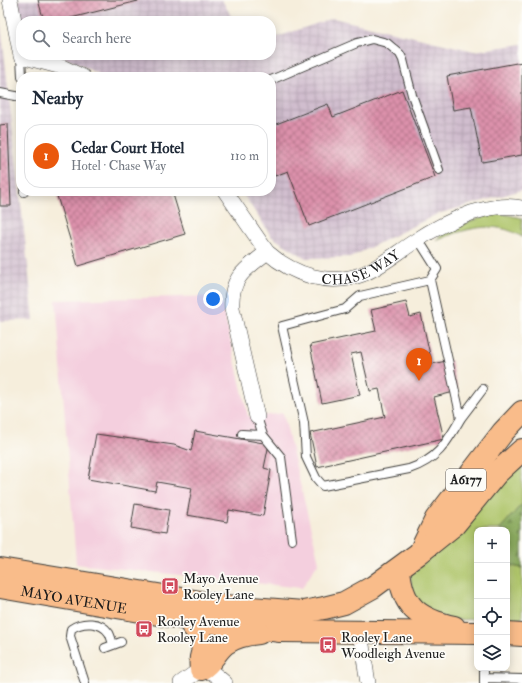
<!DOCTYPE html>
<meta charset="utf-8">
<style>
body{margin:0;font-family:"IM FELL Double Pica",serif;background:#f2f2f3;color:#1f2937}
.controls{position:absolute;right:12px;bottom:12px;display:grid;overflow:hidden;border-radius:8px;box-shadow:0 2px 10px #0003}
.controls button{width:36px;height:36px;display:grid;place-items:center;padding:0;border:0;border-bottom:1px solid #e0e1e3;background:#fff;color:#1f2937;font:20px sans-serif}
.you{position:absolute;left:213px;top:299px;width:14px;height:14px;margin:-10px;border:3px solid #fff;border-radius:50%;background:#1a73e8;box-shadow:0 0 0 6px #1a73e833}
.badge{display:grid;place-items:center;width:26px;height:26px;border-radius:50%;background:#ea580c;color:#fff;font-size:13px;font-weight:700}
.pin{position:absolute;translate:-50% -33px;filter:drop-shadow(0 1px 2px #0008)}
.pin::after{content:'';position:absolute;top:21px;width:14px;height:12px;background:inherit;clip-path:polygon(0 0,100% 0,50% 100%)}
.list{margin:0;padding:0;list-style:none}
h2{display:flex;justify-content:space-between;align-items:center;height:52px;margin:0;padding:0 16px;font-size:17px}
h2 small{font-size:13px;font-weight:400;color:#747a83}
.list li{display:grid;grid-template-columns:26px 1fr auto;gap:12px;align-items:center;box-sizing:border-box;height:64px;margin:0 8px 8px;padding:0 8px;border:1px solid #e0e1e3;border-radius:16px}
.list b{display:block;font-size:15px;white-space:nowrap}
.list p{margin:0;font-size:13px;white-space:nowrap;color:#747a83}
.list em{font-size:13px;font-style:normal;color:#747a83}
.icon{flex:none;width:22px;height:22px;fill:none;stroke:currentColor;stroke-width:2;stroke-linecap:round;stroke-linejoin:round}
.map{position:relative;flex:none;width:522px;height:683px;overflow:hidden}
.search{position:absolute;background:#fff;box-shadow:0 2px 10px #0003;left:16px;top:16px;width:260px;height:44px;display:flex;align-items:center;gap:10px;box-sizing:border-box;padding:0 14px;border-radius:16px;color:#747a83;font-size:15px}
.panel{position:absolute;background:#fff;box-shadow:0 2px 10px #0003;left:16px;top:72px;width:260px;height:124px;border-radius:16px}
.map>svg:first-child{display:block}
</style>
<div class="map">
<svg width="522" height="683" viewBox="0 0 522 683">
<defs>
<pattern id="industrial-grid" width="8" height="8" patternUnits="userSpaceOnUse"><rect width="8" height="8" fill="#d0bdce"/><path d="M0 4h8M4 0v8" fill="none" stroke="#b2a2b0"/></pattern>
<pattern id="forest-firs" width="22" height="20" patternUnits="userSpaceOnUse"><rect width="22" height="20" fill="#8baa5e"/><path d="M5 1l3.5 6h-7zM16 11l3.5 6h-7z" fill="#718a4d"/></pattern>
<pattern id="building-cross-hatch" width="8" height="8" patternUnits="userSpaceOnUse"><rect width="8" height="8" fill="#dc91ab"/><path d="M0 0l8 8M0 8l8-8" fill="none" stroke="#b2768a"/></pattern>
</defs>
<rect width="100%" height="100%" fill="#fdfcf7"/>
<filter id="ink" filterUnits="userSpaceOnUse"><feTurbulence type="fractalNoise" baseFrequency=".025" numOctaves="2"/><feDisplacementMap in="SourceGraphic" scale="8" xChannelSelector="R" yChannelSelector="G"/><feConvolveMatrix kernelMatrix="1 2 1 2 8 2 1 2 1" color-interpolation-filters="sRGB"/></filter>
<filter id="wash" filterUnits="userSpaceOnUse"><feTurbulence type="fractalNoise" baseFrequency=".012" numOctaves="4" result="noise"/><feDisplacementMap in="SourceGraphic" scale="16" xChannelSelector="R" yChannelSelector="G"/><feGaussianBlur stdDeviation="0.9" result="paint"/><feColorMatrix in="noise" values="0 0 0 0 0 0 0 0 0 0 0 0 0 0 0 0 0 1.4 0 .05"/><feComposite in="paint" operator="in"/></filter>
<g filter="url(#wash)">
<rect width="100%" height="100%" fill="#f6eedc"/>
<path fill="#f4cfde" d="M220 296 248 416 257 417 283 413 319 562 302 588 76 564 56 300Z"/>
<path fill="url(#industrial-grid)" d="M18 0H222L234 21H22Z
M0 16 34 320 0 321Z
M333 18 474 51 522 44V190L437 214 351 257 306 258 272 237 241 191H271V77H105L59 55H271V39Z"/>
<path fill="#afc56a" stroke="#667043" d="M493 214H503L522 218V237C495 219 463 229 436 241 444 228 478 219 493 214Z
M522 458V504L499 530H477V619L455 620 432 614 413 597 410 574 444 546Z
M507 565 522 568V619H507Z"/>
<path fill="url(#forest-firs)" stroke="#54633d" d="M522 504V568L507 565V530H499Z"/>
<g id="blocks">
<path fill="url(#building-cross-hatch)" d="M38 0H138V1L59 21H44Z
M522 62V155L482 162 471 107 453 110 447 76Z
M402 90 435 177 309 226 288 171 275 176 271 165V126L328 104 333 117Z
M8 124 11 206H0V125Z
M72 191H172L185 234 78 266 57 196Z
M406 302 410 317 421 314 432 364 451 360 458 391 434 397 444 439 317 467 310 433 385 417 379 389 370 391 361 352 351 354 360 395 322 403 310 345 376 331 371 310Z
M195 431 269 444 264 468 271 470 263 516 229 510 227 522 187 515 192 488 157 482 155 491 88 479 96 434 174 445 191 451Z
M135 504 169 510 165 534 131 528Z"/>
</g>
</g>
<g filter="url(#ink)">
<use href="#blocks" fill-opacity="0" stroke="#3d3c39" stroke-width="1"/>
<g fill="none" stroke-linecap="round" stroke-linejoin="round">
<defs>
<path id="lane" d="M21 56 22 77
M271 80 357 43 372 39 387 43 400 54 403 60 412 95 439 170
M0 93 21 97
M24 191V192
M418 239 437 269 430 280 360 296 345 309 282 326 304 423 306 457 316 478 323 486 409 469C438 459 446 444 461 418L430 280
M257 417 263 435 281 457 292 540
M461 418 483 389
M242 434 263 435
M105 648 121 642
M484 678 522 679
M85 683 70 636 71 629C82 621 101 621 109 633 111 637 112 641 113 645
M484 683V668"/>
<g id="street">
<path d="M10 0 21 56 62 67 83 77"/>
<path id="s1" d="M225 191 267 252C293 275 329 287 363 274 382 266 399 251 417 240 433 229 452 220 471 213 488 208 505 204 522 208"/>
<path d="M257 417 232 308C230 277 246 269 267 252"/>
<path d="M360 633 368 683"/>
<path d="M181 683 201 669 213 673 225 683"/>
</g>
<g id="primary">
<path d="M422 548 436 519 503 432 522 412"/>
<path d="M0 569 225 606 303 612 324 608 344 603 373 587 418 554 454 525 496 474 522 450"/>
<path d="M399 569C402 607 418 619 454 627"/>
<path id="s2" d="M0 587 187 619 280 631 477 633"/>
<path d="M187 619C195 629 205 639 202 653 200 659 200 662 201 669 213 662 215 652 225 644 235 636 247 634 259 633"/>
<path d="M507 634 522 635"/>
</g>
</defs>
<use href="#lane" stroke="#3d3c39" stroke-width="10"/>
<use href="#street" stroke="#3d3c39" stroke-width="16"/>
<use href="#primary" stroke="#3d3c39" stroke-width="24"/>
<use href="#lane" stroke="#fff" stroke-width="8"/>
<use href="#street" stroke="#fff" stroke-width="15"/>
<use href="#primary" stroke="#f9bc8a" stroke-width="22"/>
</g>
</g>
<defs>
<symbol id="bus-square" viewBox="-11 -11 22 22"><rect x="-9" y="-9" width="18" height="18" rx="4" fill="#d1495b" stroke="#fdfcf7"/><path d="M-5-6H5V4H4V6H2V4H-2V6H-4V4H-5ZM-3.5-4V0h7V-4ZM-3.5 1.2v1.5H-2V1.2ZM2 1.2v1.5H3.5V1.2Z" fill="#fff"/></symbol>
</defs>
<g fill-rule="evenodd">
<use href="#bus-square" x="160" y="576" width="20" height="20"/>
<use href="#bus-square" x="134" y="619" width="20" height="20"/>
<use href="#bus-square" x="318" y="635" width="20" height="20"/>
</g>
<g text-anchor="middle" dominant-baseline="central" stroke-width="3.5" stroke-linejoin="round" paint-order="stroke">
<rect fill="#fdfcf7" stroke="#605f5e" stroke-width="1" x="446" y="469" width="40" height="22" rx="3"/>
<g font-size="13" font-weight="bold" fill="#1c1c1c">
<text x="466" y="480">A6177</text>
</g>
<g font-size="14" fill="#1c1c1c" stroke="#fdfcf7">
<text stroke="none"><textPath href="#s1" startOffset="177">CHASE WAY</textPath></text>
<text stroke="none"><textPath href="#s2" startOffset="75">MAYO AVENUE</textPath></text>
</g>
<g font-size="14" fill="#1c1c1c" stroke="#fdfcf7" text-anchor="start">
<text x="183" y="578">Mayo Avenue<tspan x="183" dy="16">Rooley Lane</tspan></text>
<text x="157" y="621">Rooley Avenue<tspan x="157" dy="16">Rooley Lane</tspan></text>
<text x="341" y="637">Rooley Lane<tspan x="341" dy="16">Woodleigh Avenue</tspan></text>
</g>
</g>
</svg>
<div class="controls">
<button>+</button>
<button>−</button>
<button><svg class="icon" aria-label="locate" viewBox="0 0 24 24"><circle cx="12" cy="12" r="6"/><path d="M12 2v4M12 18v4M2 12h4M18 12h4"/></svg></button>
<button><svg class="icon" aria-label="layers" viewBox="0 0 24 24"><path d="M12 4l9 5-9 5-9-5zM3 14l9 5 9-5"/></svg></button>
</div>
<div class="you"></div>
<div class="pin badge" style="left:419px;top:381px">1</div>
<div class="search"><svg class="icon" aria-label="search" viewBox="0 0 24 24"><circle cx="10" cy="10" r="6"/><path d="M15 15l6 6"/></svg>Search here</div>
<section class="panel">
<h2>Nearby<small></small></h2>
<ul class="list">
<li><span class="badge">1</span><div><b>Cedar Court Hotel</b><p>Hotel · Chase Way</p></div><em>110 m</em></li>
</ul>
</section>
</div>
